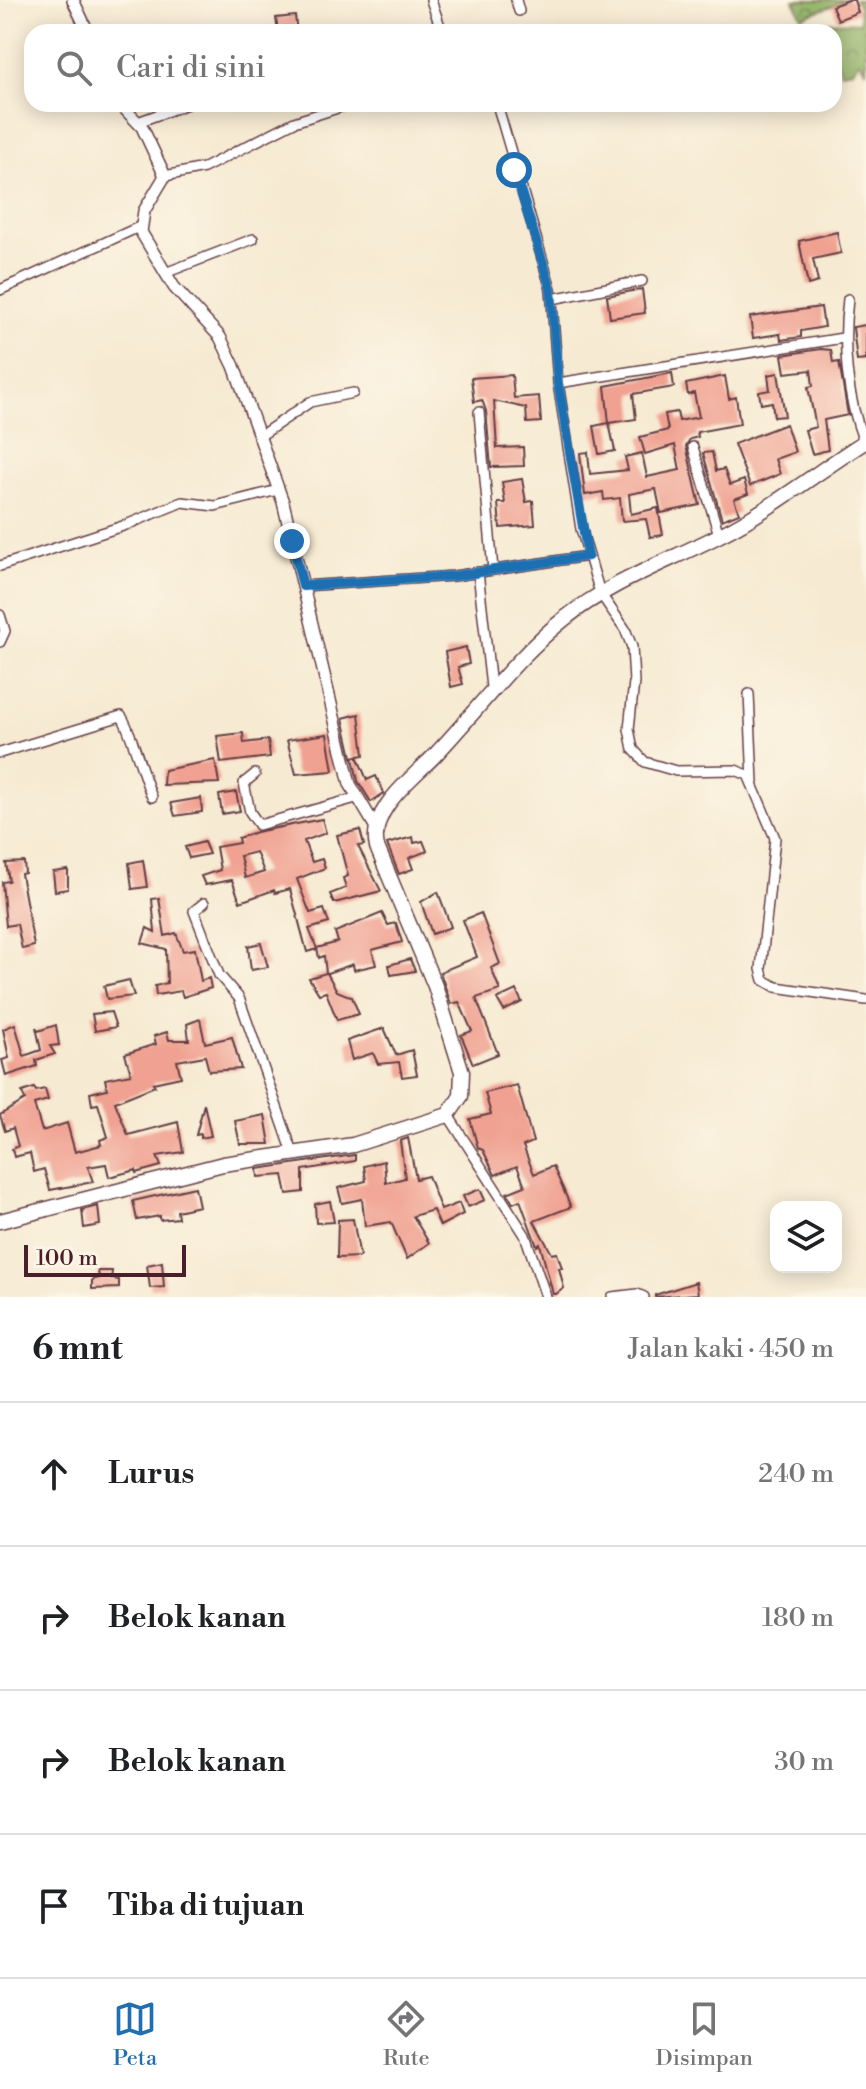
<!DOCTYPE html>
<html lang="id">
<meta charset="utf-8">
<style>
body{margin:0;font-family:"Libre Bodoni",serif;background:#f2f2f2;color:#202124}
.controls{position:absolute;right:24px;bottom:24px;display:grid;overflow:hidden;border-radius:16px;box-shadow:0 4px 20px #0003}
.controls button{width:72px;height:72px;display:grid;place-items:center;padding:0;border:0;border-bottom:2px solid #e0e0e0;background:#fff;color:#202124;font:40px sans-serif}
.scale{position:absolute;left:24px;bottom:20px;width:162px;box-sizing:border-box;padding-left:8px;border:4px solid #4a1f2b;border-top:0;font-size:22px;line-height:28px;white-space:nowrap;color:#4a1f2b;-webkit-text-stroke:6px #fcf5e5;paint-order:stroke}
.stop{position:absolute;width:24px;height:24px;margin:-18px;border:6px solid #1f6fb2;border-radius:50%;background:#fff}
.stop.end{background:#1f6fb2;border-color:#fff;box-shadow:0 2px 8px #0008}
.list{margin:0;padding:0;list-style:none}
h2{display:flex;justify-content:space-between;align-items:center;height:104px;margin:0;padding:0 32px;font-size:34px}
h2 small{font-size:26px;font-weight:400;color:#757577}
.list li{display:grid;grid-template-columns:52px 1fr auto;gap:24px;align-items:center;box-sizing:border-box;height:144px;padding:0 32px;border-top:2px solid #e0e0e0}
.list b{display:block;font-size:30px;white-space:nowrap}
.list em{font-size:26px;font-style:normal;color:#757577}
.icon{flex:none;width:44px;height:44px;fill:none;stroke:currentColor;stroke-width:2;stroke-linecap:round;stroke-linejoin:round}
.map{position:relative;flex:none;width:866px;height:1297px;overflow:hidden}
.search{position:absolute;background:#fff;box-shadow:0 4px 20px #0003;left:24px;right:24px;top:24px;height:88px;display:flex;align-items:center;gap:20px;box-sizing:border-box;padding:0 28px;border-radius:24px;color:#757577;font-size:30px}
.sheet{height:680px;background:#fff}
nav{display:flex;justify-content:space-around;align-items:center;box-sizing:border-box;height:112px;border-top:2px solid #e0e0e0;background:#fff;font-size:22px;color:#757577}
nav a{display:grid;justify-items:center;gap:4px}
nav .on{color:#1f6fb2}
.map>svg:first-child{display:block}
</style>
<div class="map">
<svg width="866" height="1297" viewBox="0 0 866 1297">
<defs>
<pattern id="forest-crowns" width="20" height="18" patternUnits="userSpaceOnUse" patternTransform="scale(2)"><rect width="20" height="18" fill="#8fb063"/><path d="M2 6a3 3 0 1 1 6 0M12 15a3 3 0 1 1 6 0" fill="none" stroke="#778f52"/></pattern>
</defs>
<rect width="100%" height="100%" fill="#fcf5e5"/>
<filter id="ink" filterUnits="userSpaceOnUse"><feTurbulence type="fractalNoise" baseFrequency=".0125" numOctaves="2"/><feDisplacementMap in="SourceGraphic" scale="16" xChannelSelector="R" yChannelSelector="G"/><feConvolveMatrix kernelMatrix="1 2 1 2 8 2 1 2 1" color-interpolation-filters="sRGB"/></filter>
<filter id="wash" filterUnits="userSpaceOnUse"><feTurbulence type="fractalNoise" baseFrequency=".006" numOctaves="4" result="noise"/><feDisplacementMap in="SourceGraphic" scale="32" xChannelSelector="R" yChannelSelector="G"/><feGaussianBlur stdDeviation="1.8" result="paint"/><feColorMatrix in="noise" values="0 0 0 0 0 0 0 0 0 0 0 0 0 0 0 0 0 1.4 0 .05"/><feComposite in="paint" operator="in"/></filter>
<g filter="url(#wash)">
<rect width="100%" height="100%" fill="#f6ead2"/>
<path fill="url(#forest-crowns)" stroke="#6c6847" stroke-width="2" d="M794 0H848L802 17Z
M855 0H866V70L859 61 853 70 841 72 834 53V32H829L830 22 860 23 859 6Z"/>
<g id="blocks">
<path fill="#f0a191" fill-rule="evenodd" d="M848 0H854L858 12 838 20 832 6Z
M295 16 297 32H278L276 18Z
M837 232 841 253 813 259 818 282 808 285 799 241Z
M642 289 645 313 610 318 607 296Z
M821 307 824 327 801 331V337L781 340 780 334 753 338 750 317Z
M866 325V360L857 361 853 327Z
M821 349 831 350 833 363 839 362 848 415 824 420 828 450 812 454 805 430 816 427 808 387 813 386 811 370 785 373 782 355Z
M672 373 674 387 633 394 636 419 609 423 605 386Z
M778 373 785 416 774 417 772 402 761 404 759 392 770 390 768 375Z
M512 375 514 398 539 396 541 422 527 423 526 408 494 401 497 448 523 447 524 466 491 467 486 411 482 400 474 402 471 378Z
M725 376 729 399 736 397 740 424 697 432 698 437 690 439 686 446 700 505 661 513 656 489 629 494 631 514 658 508 663 535 650 537 646 519 622 521 620 498 604 500 603 492 585 495 580 453 588 452 590 474 628 470 625 457 642 453 647 477 680 470 675 445 645 454 640 437 668 430 665 414 677 412 679 421 699 417 694 393 688 395 686 384Z
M609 423 615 451 599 454 594 426Z
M786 424 795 452 775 459 780 474 750 486 734 444Z
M712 452 716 471 724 469 730 485 744 480 748 494 734 499 739 513 722 520 703 453Z
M522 479 526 502 533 501 535 525 500 528 498 503H505L502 482Z
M466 647 469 664 458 667 463 684 451 687 445 652Z
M359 714 364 755 352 757 343 718Z
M243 733 244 743 268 740 270 757 221 763 217 736Z
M327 734 333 771 296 774 287 740Z
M357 756 367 780 376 776 384 793 371 802 358 781 353 758Z
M215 760 219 783 163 785 164 770Z
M236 792 240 811 222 814 219 795Z
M201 798 202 812 175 816 171 803Z
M322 819 326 833 304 841 312 862 322 859 325 868 297 879 310 913 324 909 329 923 309 929 317 949 307 952 290 889 275 893 274 890 240 902 232 880 205 885 201 876 220 870 216 847 239 843 238 838 256 832ZM256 852 264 872 245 878 240 856Z
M360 830 364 845 358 846 381 891 334 903 330 894 346 888 343 878 348 876 337 835Z
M413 837 414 843 423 841 427 851 409 858 413 869 399 874 387 844Z
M204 842 209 854 189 858 185 847Z
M143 860 147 887 132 889 129 863Z
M24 862 25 873 21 874 34 946 22 949 17 924 6 926 2 882 9 881 6 863Z
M68 870V889L55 891 53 872Z
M438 892 451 927 432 934 421 902Z
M159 898 165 936 176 933 183 951 195 949 201 981 209 978 211 988 183 997 181 991 156 995 155 986 167 983 166 949 142 943 147 928 155 932 152 899Z
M382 913 388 925 396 923 402 942 372 950 376 965 354 970 353 964 327 973 337 991 352 997 359 1014 337 1020 326 992 319 994 309 978 326 973 324 956 319 958 317 948 338 942 335 932Z
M481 913 500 964 491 968 500 990 476 998 498 1054 473 1064 461 1035 472 1031 459 1002 451 1004 440 972 477 957 463 920Z
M261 943 268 967 251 970 248 946Z
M410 959 415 971 391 975 389 965Z
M129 980 134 996 107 999 104 986Z
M516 990 522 1002 504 1011 497 999Z
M111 1012 116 1027 95 1031 92 1014Z
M200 1019 205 1043 232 1037 241 1069 209 1071 205 1056 177 1061 181 1077 153 1083 155 1086 115 1102 128 1135 178 1122 183 1152 157 1156 161 1166 136 1173V1170L109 1177 106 1164 88 1167 93 1182 50 1190 44 1169 34 1172 30 1153 14 1157 12 1149 18 1146 13 1128 5 1131 0 1115 25 1100 22 1092 34 1088 36 1091 45 1089 48 1100 34 1104 42 1131 67 1123 75 1152 101 1145 100 1140 108 1137 98 1104 92 1105 90 1093 107 1089 105 1079 131 1074 125 1054 156 1044 154 1036 167 1032 169 1040H189L187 1024Z
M15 1024 24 1056 41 1050 36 1027 38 1031 56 1025 59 1045 50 1046 55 1054 36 1060 37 1066 6 1076 2 1060 9 1058 3 1029Z
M384 1028 396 1055 412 1050 417 1075 402 1077 399 1062 378 1064 373 1053 352 1060 347 1041Z
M517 1085 533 1142 523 1146 534 1174 553 1166 571 1207 534 1221 552 1254 557 1253 562 1268H559L564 1288 556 1294H553L540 1244 537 1246 520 1200 513 1203 507 1193 525 1186 517 1166 495 1175 483 1150 478 1148 470 1119 491 1114 485 1093Z
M204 1104 211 1136 201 1138V1134L196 1135Z
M265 1115 270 1144H240L235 1121Z
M408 1138 416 1179 428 1176 441 1210 459 1203 463 1214 440 1226 433 1210 413 1216 429 1243 407 1259 391 1222 365 1226 362 1199 342 1203 338 1188 366 1181 364 1166 384 1161 386 1183 405 1178 400 1141Z
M355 1155V1161L303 1170V1192L287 1194 283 1175 258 1177 257 1169Z
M195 1187 199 1206 177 1211 178 1218 160 1220V1216L137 1220 133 1201Z
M480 1189 485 1200 468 1207 463 1196Z
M330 1201 334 1222 316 1223 315 1204Z
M98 1206 100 1225 84 1228 82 1210Z
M353 1219 360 1257 337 1258 338 1220Z
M162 1262 164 1287 150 1288 147 1265Z
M98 1271H112L111 1279 119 1280V1288L92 1289V1280L99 1278Z
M696 1282 698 1294 655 1297V1295Z"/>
</g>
</g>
<g filter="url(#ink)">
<use href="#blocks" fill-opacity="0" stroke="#643d44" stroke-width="2"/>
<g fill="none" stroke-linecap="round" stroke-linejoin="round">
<defs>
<path id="minor" d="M431 0 442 32
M516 0 519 11
M497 104 551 289 558 383 581 529 600 593 625 629 632 647 634 682 629 729 633 749 645 762 676 771 735 770 748 775 775 838 761 969 764 980 776 987 866 1000
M138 122 187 104
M165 176 204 168 294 122 350 104
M165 273 253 239
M0 290 139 227
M552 299 642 281
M848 299C842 346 847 398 864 442
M558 383 843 338
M479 412 493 570
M260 436 310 402 353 393
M693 447 719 535
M0 566 126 525 182 502 215 506 278 490
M478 572 491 687
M303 586 454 576 588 556
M0 615 5 631 0 642
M749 694 753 782
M0 753 121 716C128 722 145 782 152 797
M255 774 244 783 250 812 259 825 356 798
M204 903 194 911 219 975 239 998 293 1153
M448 1115 525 1235 546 1297
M612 1297 637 1294 644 1297"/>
<path id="tertiary" d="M73 0 88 32
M120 104 142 127 165 176 144 211 141 232 174 287 220 337 234 366 283 502 350 784 375 826"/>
<path id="primary" d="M0 1221 223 1164 353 1145 448 1115 461 1096 462 1072 435 986 377 847C368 810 412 779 435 755 479 709 514 659 564 619 612 581 665 563 718 536 770 510 817 472 866 441"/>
</defs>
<use href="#minor" stroke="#643d44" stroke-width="12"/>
<use href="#tertiary" stroke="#643d44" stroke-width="14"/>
<use href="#primary" stroke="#643d44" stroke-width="17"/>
<use href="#minor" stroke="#fff" stroke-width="9"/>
<use href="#tertiary" stroke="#fff" stroke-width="11"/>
<use href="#primary" stroke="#fff" stroke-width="14"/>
</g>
</g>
<g fill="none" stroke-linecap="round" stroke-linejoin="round" filter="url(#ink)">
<path stroke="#1f6fb2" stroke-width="10" d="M292 541 303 586 454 576 588 556 558 383 551 289 514 170"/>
</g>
</svg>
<div class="controls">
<button><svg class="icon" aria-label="layers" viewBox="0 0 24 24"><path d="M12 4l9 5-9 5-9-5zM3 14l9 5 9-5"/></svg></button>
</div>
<div class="scale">100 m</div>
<div class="stop" style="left:514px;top:170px"></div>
<div class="stop end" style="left:292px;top:541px"></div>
<div class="search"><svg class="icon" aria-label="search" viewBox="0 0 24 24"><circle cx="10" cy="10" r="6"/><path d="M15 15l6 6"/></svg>Cari di sini</div>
</div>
<section class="sheet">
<h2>6 mnt<small>Jalan kaki · 450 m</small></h2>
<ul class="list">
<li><svg class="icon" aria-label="ahead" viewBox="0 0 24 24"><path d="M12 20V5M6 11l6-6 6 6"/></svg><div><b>Lurus</b></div><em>240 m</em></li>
<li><svg class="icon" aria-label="right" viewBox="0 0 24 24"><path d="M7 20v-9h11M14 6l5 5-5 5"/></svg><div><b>Belok kanan</b></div><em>180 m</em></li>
<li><svg class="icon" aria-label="right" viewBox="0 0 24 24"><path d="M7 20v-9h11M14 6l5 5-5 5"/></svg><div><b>Belok kanan</b></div><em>30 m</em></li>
<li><svg class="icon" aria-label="arrive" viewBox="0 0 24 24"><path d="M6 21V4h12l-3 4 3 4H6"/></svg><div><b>Tiba di tujuan</b></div></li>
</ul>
</section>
<nav>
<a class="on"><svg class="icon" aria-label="map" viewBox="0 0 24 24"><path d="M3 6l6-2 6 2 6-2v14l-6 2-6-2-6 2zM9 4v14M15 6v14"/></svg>Peta</a>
<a><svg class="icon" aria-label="directions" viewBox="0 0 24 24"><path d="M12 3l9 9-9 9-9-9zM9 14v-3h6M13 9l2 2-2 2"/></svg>Rute</a>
<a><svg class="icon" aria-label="saved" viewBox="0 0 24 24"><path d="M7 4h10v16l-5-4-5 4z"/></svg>Disimpan</a>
</nav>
